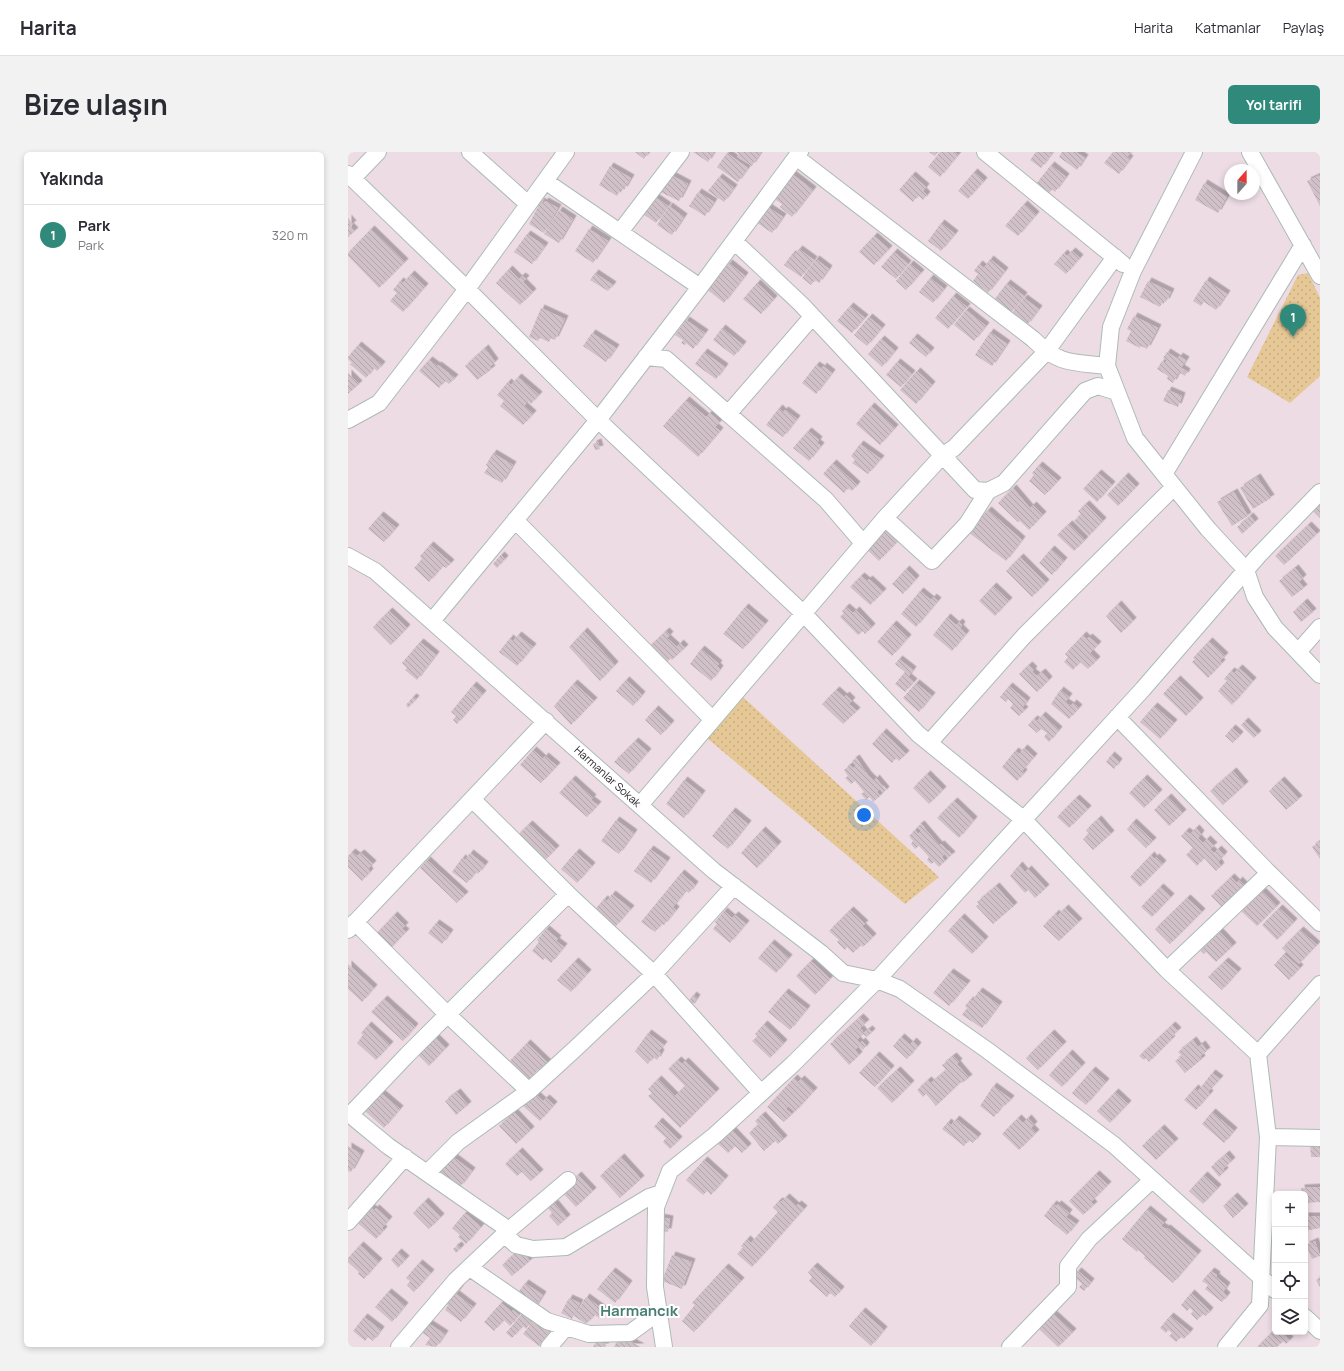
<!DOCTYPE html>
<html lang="tr">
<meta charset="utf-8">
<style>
body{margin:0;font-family:Manrope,sans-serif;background:#f2f2f3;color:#2b2b33}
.controls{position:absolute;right:12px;bottom:12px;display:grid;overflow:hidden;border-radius:6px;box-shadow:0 2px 6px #0003}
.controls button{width:36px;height:36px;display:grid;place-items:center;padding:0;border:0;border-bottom:1px solid #e1e1e2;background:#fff;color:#2b2b33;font:20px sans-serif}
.compass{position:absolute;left:876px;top:12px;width:36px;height:36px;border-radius:50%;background:#fff;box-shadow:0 2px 6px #0003;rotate:21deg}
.you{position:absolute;left:516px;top:663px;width:14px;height:14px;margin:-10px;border:3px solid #fff;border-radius:50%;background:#1a73e8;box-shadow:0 0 0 6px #1a73e833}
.badge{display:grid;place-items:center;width:26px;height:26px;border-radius:50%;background:#308a7b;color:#fff;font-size:13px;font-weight:700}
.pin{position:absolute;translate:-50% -33px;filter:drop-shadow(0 1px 2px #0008)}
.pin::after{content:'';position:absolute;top:21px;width:14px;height:12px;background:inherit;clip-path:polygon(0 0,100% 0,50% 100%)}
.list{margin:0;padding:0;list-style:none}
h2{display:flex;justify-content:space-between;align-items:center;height:52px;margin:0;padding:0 16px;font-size:17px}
h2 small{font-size:13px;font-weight:400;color:#7c7c81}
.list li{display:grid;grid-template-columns:26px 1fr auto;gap:12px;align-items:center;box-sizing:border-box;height:60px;padding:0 16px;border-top:1px solid #e1e1e2}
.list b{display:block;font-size:15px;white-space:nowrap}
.list p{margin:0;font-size:13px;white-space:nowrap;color:#7c7c81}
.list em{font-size:13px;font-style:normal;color:#7c7c81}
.icon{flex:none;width:22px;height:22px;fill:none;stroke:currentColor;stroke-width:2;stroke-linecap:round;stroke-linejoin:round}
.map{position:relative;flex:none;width:972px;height:1195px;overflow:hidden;border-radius:6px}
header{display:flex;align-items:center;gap:24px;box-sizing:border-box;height:56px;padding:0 20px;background:#fff;border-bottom:1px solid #e1e1e2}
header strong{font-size:19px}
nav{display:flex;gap:22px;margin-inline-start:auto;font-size:14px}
.intro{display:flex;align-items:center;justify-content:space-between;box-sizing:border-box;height:96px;padding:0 24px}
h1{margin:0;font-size:28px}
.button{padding:10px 18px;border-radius:6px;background:#308a7b;color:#fff;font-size:14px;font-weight:700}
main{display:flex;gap:24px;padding:0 24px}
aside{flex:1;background:#fff;border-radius:6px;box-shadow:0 2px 6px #0003}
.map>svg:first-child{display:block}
</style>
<header>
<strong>Harita</strong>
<nav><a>Harita</a><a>Katmanlar</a><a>Paylaş</a></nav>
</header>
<div class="intro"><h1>Bize ulaşın</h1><a class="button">Yol tarifi</a></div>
<main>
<aside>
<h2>Yakında<small></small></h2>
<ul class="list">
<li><span class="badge">1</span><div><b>Park</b><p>Park</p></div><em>320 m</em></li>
</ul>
</aside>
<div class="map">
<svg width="972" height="1195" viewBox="0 0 972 1195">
<defs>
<pattern id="park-dots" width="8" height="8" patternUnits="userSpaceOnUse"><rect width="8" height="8" fill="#e6c896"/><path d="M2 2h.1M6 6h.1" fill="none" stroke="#c5ac81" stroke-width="1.8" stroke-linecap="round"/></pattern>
<pattern id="building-back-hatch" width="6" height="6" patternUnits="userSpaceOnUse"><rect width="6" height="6" fill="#d0c0c7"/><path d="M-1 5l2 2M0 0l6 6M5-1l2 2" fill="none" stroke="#b3a5ab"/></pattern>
<filter id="shadow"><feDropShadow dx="3.5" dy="-3.5" stdDeviation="0" flood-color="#0004"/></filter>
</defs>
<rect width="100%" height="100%" fill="#eddce4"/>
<path fill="url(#park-dots)" d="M960 121 972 146V224L942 251 899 225 950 123Z
M395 545 591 725 557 752 360 587Z"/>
<path fill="url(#building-back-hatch)" filter="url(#shadow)" d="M287 0H301L296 7Z
M345 0H366L360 10Z
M388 0H413L404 14 389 5 391 2Z
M581 0H590L587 4Z
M592 0H607L610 3 592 25 580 15Z
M688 0H705L693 16 682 8Z
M714 0H728L737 6 729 18 711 5Z
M765 0H783L779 5 782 7 771 22 756 11Z
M379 1 400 16 390 30 369 15Z
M703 13 718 25 707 40 704 37 701 42 688 32Z
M262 14 283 26 276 38 273 36 269 44 251 33Z
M626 20 636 29 620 47 610 39Z
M321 22 340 32 331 49 312 40Z
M444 22 465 38 444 65 432 55 434 52 425 46 429 41 432 44 434 40 431 38Z
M564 23 578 35 575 39 579 43 575 48 570 43 565 50 551 38Z
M972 23V54L959 29Z
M371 25 386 36 376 50 360 39Z
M856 31 879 45 870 61 847 48Z
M350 40 366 50 357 64 341 54Z
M304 43 320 54 308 71 291 59Z
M193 49 196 51 197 49 210 56 196 81 181 72Z
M415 52 435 65 424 81 405 68Z
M676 52 688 63 670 84 657 74Z
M321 54 336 65 324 83 309 73Z
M211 58 225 67 211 91 196 82Z
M0 66 5 72 2 74 7 79 0 85Z
M593 71 607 82 593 99 580 89Z
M23 77 57 110 31 136 0 104V101Z
M241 77 260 89 245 111 227 99Z
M179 82 197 94 184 112 166 100Z
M526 84 541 97 526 113 511 100Z
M451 97 466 108 453 125 436 113 444 102 446 103Z
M724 99 732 106 718 122 706 112 716 101 719 104Z
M546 100 560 112 548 127 533 115Z
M468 107 481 117 471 131 467 128 463 133 454 126Z
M642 107 657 119 640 141 625 129 630 122 626 119 631 112 636 116Z
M381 111 397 124 376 151 360 138Z
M562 112 573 121 558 138 548 129Z
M161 117 171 127 174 124 178 127 175 130 185 140 172 153 148 131Z
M247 121 265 133 260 139 242 128Z
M63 122 77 135 55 160 42 149 49 141 45 138 52 129 55 131Z
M582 126 596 137 585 151 571 140Z
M858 128 879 142 868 158 856 150 853 154 845 149Z
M800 129 823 140 818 150 815 148 812 155 792 145Z
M409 131 426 147 413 162 395 147Z
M659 131 676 144 663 161 646 148Z
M605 144 619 155 600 177 587 166Z
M676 146 691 157 679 173 664 161Z
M502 154 517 166 504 181 489 169Z
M193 156 217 167 207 188 203 186 201 190 192 186 190 189 181 185Z
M618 158 638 174 626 189 606 173Z
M786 164 810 176 799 197 793 194 792 196 778 189 783 179 779 177Z
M521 165 534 176 519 194 506 183Z
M338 168 357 181 345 197 338 191 337 193 333 191 335 188 327 183Z
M374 176 395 193 386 204 365 188Z
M642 180 659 192 644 214 627 203Z
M244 181 268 196 258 210 235 194Z
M566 185 583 199 578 205 561 191Z
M533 187 547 199 534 215 520 202Z
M10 193 34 213 29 219 26 216 18 226 2 212 4 211 0 207V205Z
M137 196 147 210 142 215 144 217 129 228 117 214Z
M356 200 377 215 368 227 347 212Z
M819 200 830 207 831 204 838 208 833 216 839 220 837 224 831 220 825 231 819 227 820 224 809 217 814 209 817 211 819 208 815 206Z
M81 208 89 214 90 213 107 226 101 232 97 229 91 236 71 219Z
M549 210 564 222 553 235 538 223Z
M468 213 474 217 475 214 484 221 468 242 454 231Z
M569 219 584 233 568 252 552 238Z
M0 221 11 232 0 242Z
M170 225 191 243 183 252 180 249 176 254 185 262 175 273 152 254 156 249 149 243 160 230 163 233Z
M820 238 834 244 830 255 815 249Z
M338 248 358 265 362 261 372 270 367 275 372 279 350 305 315 274Z
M523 254 547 276 532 293 508 272Z
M431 256 435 260 437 258 449 267 435 285 418 273Z
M460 279 471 288 469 291 473 294 461 309 445 296Z
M250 290 252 297 247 298 245 292Z
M512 292 533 307 520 322 504 311 507 308 503 304Z
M145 301 165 313 154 331 136 321 140 315 138 313Z
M485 311 509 333 504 339 500 336 496 341 475 322Z
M691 313 710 329 697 343 681 329 686 323 684 321Z
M750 321 764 333 749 350 735 337Z
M777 324 788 335 770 354 759 343Z
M909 325 923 346 905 357 892 336Z
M665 336 682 356 685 353 695 363 681 378 672 369 670 370 650 351Z
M886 340 900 364 884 374 869 350Z
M972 350V366L964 358Z
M738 352 755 369 741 384 726 369 733 362 730 359Z
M640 358 674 388 658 409 620 380Z
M32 363 48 376 36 390 20 377Z
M902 364 907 370 894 382 889 375Z
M721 372 737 388 726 399 709 383Z
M960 373 969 382 936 413 927 404Z
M533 374 549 390 531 409 514 393Z
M82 393 103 411 98 416 95 414 81 430 66 416 74 407 72 404Z
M703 397 716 409 704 423 691 411Z
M153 403 157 407 149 416 145 412Z
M672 405 698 431 684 445 658 419Z
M947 416 955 426 951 430 956 436 944 445 931 429Z
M558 417 568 427 555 442 544 432Z
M513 424 519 429 521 427 535 440 522 453 502 435Z
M645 434 661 449 647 464 631 449Z
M572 439 583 448 585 445 590 449 568 475 553 462Z
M956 450 965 460 953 470 945 460Z
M770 452 785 469 773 481 758 464Z
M397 455 417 472 395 497 375 482Z
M498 455 505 461 508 458 524 475 517 482 515 479 510 483 492 465 496 461 494 459Z
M41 459 59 476 43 493 25 475Z
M599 465 608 473 611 470 614 473 612 476 618 482 604 499 585 483Z
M545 472 560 486 544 504 529 490Z
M236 479 267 513 252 529 221 495Z
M318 479 322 483 319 486 329 495 332 491 337 496 324 508 322 506 315 514 310 508 314 505 310 500 306 504 299 497Z
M170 483 185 495 169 514 151 500 162 486 165 489Z
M735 483 739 487 741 485 750 493 742 501 749 508 740 517 732 510 725 518 716 510 720 505 717 502Z
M861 489 877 504 872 509 874 511 860 526 844 510 847 507 845 506Z
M72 490 88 503 69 528 57 518 59 516 54 511Z
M353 497 371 512 369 514 372 517 363 529 342 512Z
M551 507 565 518 560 525 566 530 557 540 547 532 557 520 547 512Z
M681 513 686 518 684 520 689 524 694 520 701 528 689 540 671 522Z
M891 516 905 529 884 553 870 539 879 529 876 527 883 519 886 521Z
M829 527 852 549 838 564 815 542Z
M278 528 294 543 285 554 268 539Z
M226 531 246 549 223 573 206 554Z
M568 531 584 544 571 560 555 546Z
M125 533 135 542 109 572 105 568 108 564 103 560Z
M661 534 679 549 674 556 677 558 671 564 662 556 665 552 660 547 658 550 652 545Z
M488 538 496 545 498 543 504 549 501 552 509 559 495 572 474 552Z
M712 538 721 545 717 550 723 554 725 551 731 556 721 567 703 552Z
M65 545 68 547 60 556 58 553Z
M806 554 826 571 812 587 792 570Z
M307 557 323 572 313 583 297 568Z
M694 563 711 578 701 590 696 585 699 581 693 577 689 581 680 573 686 567 689 569Z
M897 569 910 582 906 586 893 573Z
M884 576 892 583 885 591 877 584Z
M535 580 558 602 551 609 548 606 544 611 524 592Z
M287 589 300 600 281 622 266 610Z
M676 596 686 605 674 619 676 621 669 629 654 615 667 599 671 602Z
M185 598 195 607 197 604 209 614 193 631 172 613Z
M763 603 771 610 766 617 758 610Z
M508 606 520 623 526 629 528 626 538 638 535 641 532 637 529 640 532 644 525 650 522 645 518 648 513 642 516 640 507 629 503 632 497 626 500 624 496 618 502 613 505 616 508 614 504 609Z
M885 619 897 633 875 653 862 639Z
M579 622 595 638 581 652 565 636Z
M796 626 811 641 796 656 781 641Z
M224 627 245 646 243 648 250 653 239 665 211 641Z
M336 628 354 642 336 666 318 652Z
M933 628 951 647 938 658 921 639Z
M820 645 835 661 821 674 806 658Z
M728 646 740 657 721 676 709 665Z
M606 649 626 668 611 686 589 666Z
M384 659 400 672 380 697 364 684Z
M750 667 763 682 745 698 735 687 741 681 738 678Z
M268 668 286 681 271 702 253 689Z
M785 670 805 689 798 696 779 677Z
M181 672 208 697 195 710 169 684Z
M573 672 591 693 593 692 604 703 600 706 597 702 594 705 597 709 591 715 586 710 583 712 579 708 581 705 571 694 567 697 563 692 565 689 561 684 567 678 570 682 573 679 569 675Z
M848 676 853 682 850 686 855 691 859 687 866 694 862 697 866 701 870 697 876 703 870 710 873 714 868 719 856 706 849 714 838 703 845 696 833 684 838 679 842 682Z
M414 678 430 693 409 716 393 701Z
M972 689V707L964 695Z
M302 697 319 709 303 731 286 719Z
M4 700 9 704 13 701 25 712 20 717 22 720 14 729 0 715V704Z
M228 700 244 714 229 731 213 717Z
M122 701 137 713 130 722 128 720 119 731 104 720 114 706 117 708Z
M803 703 806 707 808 705 815 712 792 735 782 725Z
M79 708 117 743 109 751 72 716Z
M671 713 677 720 680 717 698 736 687 746 680 738 677 741 662 724Z
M333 721 347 733 341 741 338 739 325 755 328 758 316 773 314 772 307 780 293 770Z
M883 725 889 731 891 728 897 734 875 756 863 744Z
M648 734 666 754 645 772 628 754 631 752 629 750Z
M812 735 823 745 804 765 793 755Z
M913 738 929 754 909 774 893 759Z
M264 742 283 757 267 775 245 760 256 747 259 749Z
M839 746 854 760 822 792 807 777Z
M717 756 731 770 711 789 695 774 708 761 709 764Z
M931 756 946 770 929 788 914 773Z
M502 758 517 772 514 774 525 785 515 795 513 793 505 801 499 795 497 798 489 790 491 788 481 779Z
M376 759 384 766 387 763 398 772 382 791 365 777 369 772 367 770Z
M46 763 57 774 54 777 58 780 40 799 27 783Z
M613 765 637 788 624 802 600 779Z
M88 771 102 781 94 792 80 781Z
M198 777 210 787 208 789 216 795 203 811 197 806 195 808 184 799 191 790 189 788Z
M869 777 885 794 868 810 858 800 856 802 850 796Z
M952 778 969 793 951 812 934 796Z
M423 791 441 806 428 821 410 806Z
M936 802 952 816 941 828 926 813Z
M227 809 240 821 223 840 209 828Z
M463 809 482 827 467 843 448 824Z
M877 809 890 820 874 838 860 825Z
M0 812 26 836 14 850 0 837Z
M602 820 619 832 601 854 585 841Z
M631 839 651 853 634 876 614 863 619 856 617 854 622 848 624 849Z
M437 840 459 857 442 878 420 860Z
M345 843 349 846 343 855 339 852Z
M36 847 67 875 55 889 23 860Z
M512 865 518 871 512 876 516 881 521 877 524 880 519 885 515 882 509 888 512 891 514 889 518 894 515 898 511 894 507 898 511 903 501 913 482 892Z
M416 872 436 891 422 906 404 889 410 884 407 882Z
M20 873 42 893 28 908 9 891 15 883 13 881Z
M824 873 830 879 822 886 824 887 801 910 798 906 796 908 791 904Z
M83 881 98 896 81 914 65 898Z
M300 881 316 893 311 899 313 901 309 908 305 905 300 912 287 899Z
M703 881 715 893 690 918 678 906Z
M553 885 562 893 565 889 570 894 559 907 545 894Z
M845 888 850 895 854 892 859 899 852 904 854 907 837 921 827 909 834 904 830 900Z
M179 891 201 912 193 920 190 917 179 929 160 911Z
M721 901 734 914 714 935 701 923Z
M528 903 543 917 527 935 511 921Z
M605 904 611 910 609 912 621 926 614 931 613 930 588 954 578 942 575 945 569 938 580 928 583 931 598 918 594 913Z
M330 908 334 912 337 909 368 940 332 976 300 944 304 941 300 937 310 927 327 944 337 934 320 917Z
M549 918 563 932 544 951 529 936Z
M744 918 758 930 738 953 724 941Z
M864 921 872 927 860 940 862 942 848 958 836 948 847 936 850 939Z
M446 926 450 930 453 927 466 939 447 960 440 954 438 957 444 962 436 970 419 955Z
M645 934 663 947 657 954 655 953 646 965 632 954Z
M109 940 120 953 108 963 97 949Z
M767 940 780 952 762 971 749 959Z
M33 941 52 957 36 976 17 959Z
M186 941 195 949 198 946 206 953 192 969 175 954Z
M166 960 183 978 168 992 151 974Z
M864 960 886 979 876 991 854 972Z
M414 963 436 987 430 992 427 989 416 999 401 981 410 973 407 969Z
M670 966 675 971 680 966 686 973 683 976 688 981 671 998 654 982Z
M608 967 630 985 625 991 621 988 616 994 594 977 600 970 603 973Z
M311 969 331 988 322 997 315 990 318 986 306 975Z
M813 976 827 990 808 1008 794 994Z
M383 977 400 995 394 1001 387 994 380 1001 369 991Z
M962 991H972V1005H963Z
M0 994 13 1002 3 1020 0 1019Z
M171 999 192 1021 183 1029 174 1020 169 1024 157 1012Z
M100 1001 124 1019 112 1035 88 1017Z
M878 1002 884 1009 875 1017 877 1019 871 1025 863 1015Z
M273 1005 293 1027 272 1046 252 1024Z
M356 1008 377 1027 363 1043 359 1039 355 1043 338 1028Z
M748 1022 760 1033 743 1050 746 1053 735 1063 721 1049Z
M230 1023 245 1039 228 1055 213 1039Z
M856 1023 870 1036 855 1052 841 1039Z
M972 1035V1050L958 1051V1044L954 1042 953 1036Z
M886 1044 897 1055 885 1066 875 1054Z
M438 1045 448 1054 450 1052 456 1057 404 1115 389 1102 395 1096 393 1094 399 1087 403 1091 430 1060 425 1055 431 1049 433 1050Z
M204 1048 219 1066 210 1074 201 1064 204 1061 198 1054Z
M77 1049 93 1065 81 1077 65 1061Z
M705 1052 708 1054 710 1052 721 1061 718 1065 728 1072 719 1083 696 1064Z
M20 1053 26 1058 28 1056 41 1068 34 1076 36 1078 28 1087 6 1068Z
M799 1057 816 1071 813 1074 818 1077 819 1076 850 1102 825 1131 796 1106 797 1104 790 1098 789 1100 774 1087Z
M117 1061 133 1075 118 1092 110 1085 112 1083 104 1076Z
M957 1064H971L972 1076 957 1079Z
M311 1065 322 1067 320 1080 309 1078Z
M967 1089 972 1104 964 1107 958 1093Z
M12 1093 31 1110 16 1127 10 1122 11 1120 0 1110V1106Z
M110 1093 113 1096 108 1101 105 1097Z
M172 1097 182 1109 164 1124 154 1113Z
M50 1100 58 1107 50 1116 43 1108Z
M324 1103 344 1110 334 1137 314 1129Z
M71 1111 83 1121 66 1140 59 1133 62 1129 58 1126Z
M466 1114 493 1138 487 1145 482 1141 479 1145 461 1129 464 1125 460 1120Z
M377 1115 393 1129 346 1180 334 1169 347 1153 344 1151Z
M264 1119 281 1132 267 1151 249 1137Z
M730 1119 743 1130 736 1139 731 1135 734 1132 725 1124Z
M863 1119 869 1123 868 1125 879 1134 875 1140 879 1144 874 1150 857 1137 860 1133 854 1129Z
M972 1125V1135L968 1128Z
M177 1131 195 1143 186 1157 167 1145Z
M106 1132 112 1137 108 1142 125 1155 113 1170 97 1158 100 1153 93 1148Z
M40 1140 57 1154 44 1170 27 1155Z
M843 1141 862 1159 858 1164 855 1162 849 1168 843 1162 845 1159 842 1156 839 1159 833 1153Z
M238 1145 256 1158 251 1166 247 1163 238 1172 226 1164Z
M221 1146 232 1151 224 1167 213 1161Z
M153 1151 164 1160 165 1158 171 1163 162 1174 156 1168 146 1179 136 1170Z
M514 1159 536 1178 523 1194 501 1174Z
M703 1160 725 1180 710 1195 689 1175Z
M174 1162 183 1170 178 1177 175 1174 164 1186 158 1181Z
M822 1164 842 1180 836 1187 833 1185 828 1190 821 1184 824 1181 820 1178 818 1181 812 1176Z
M16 1165 33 1178 25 1189 20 1185 17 1189 5 1179Z
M185 1169 203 1179 191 1194 175 1182Z
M80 1171 97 1182 88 1195 77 1193 82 1186 73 1180Z
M927 1177V1180H934L942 1188 938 1192 935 1189 929 1195H909Z
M276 1186 293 1195H266L269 1189 273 1191Z
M249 1188 258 1193 257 1195H245Z"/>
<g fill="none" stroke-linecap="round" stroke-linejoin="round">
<defs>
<path id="minor" d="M122 0 180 52
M637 0 775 112
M846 0 785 119 763 175 759 214 787 286 860 377 898 418 907 445 927 476 972 523
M902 0 972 124
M448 5 685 187C711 213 724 210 759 214
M0 22 119 137 250 268 455 461 570 582 675 667 819 818 910 902 920 985 912 1153 878 1195
M5 26 30 0
M197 29 352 135
M272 80 333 0
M386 89 453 152 627 338 640 339 656 331 737 239 750 234 769 240
M298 205 318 207 478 348 515 391
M380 262 464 165
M0 268 31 251 119 137 218 0
M816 322 955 93
M537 366 584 409 619 372 640 339
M167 368 364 567
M0 404 27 419 366 719 473 801 495 821 529 828 552 837 639 898 766 993 927 1138
M84 469 250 268 352 135 452 0
M950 500 972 475
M769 565 921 721 972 771
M581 591 676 484 826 335
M124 647 220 742 306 822 413 941
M292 653 537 366 594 304 606 296 698 200 767 105
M7 770 99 862 181 939
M0 778 198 569
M819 818 921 721
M910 902 972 832
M0 961 40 994 161 1078
M2 963 59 903 220 742
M920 985 972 986
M80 1020 110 990 181 939 228 896 306 822 386 734
M0 1070 57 1005
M157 1083 168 1093 185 1097 218 1095 301 1045 313 1041
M122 1116 199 1169 241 1182 282 1181 311 1160
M957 1165 972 1179
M51 1195 108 1128 161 1078 220 1028
M201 1195 218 1175
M316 1195 307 1135 308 1055 322 1019 367 983 445 912 529 828 795 537 910 404 972 340
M662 1195 720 1135V1114L741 1087 804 1028"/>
</defs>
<use href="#minor" stroke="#acbbb8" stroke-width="18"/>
<use href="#minor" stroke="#fff" stroke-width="16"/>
</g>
<g text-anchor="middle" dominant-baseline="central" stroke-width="4" stroke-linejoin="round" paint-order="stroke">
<g font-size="11" fill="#2b2b2b" stroke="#fff">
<text transform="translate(260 624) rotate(42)">Harmanlar Sokak</text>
</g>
<g font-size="15" font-weight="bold" fill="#487e72" stroke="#fff">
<text x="291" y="1158">Harmancık</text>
</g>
</g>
</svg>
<div class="controls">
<button>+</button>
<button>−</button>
<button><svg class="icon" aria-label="locate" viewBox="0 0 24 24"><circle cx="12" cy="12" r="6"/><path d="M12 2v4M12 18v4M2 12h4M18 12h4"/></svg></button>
<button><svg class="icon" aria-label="layers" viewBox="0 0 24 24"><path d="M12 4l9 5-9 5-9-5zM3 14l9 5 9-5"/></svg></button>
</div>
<svg class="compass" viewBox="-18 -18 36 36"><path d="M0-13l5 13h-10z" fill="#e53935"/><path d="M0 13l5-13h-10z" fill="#7c7c81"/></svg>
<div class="you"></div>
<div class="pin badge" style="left:945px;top:185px">1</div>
</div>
</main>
